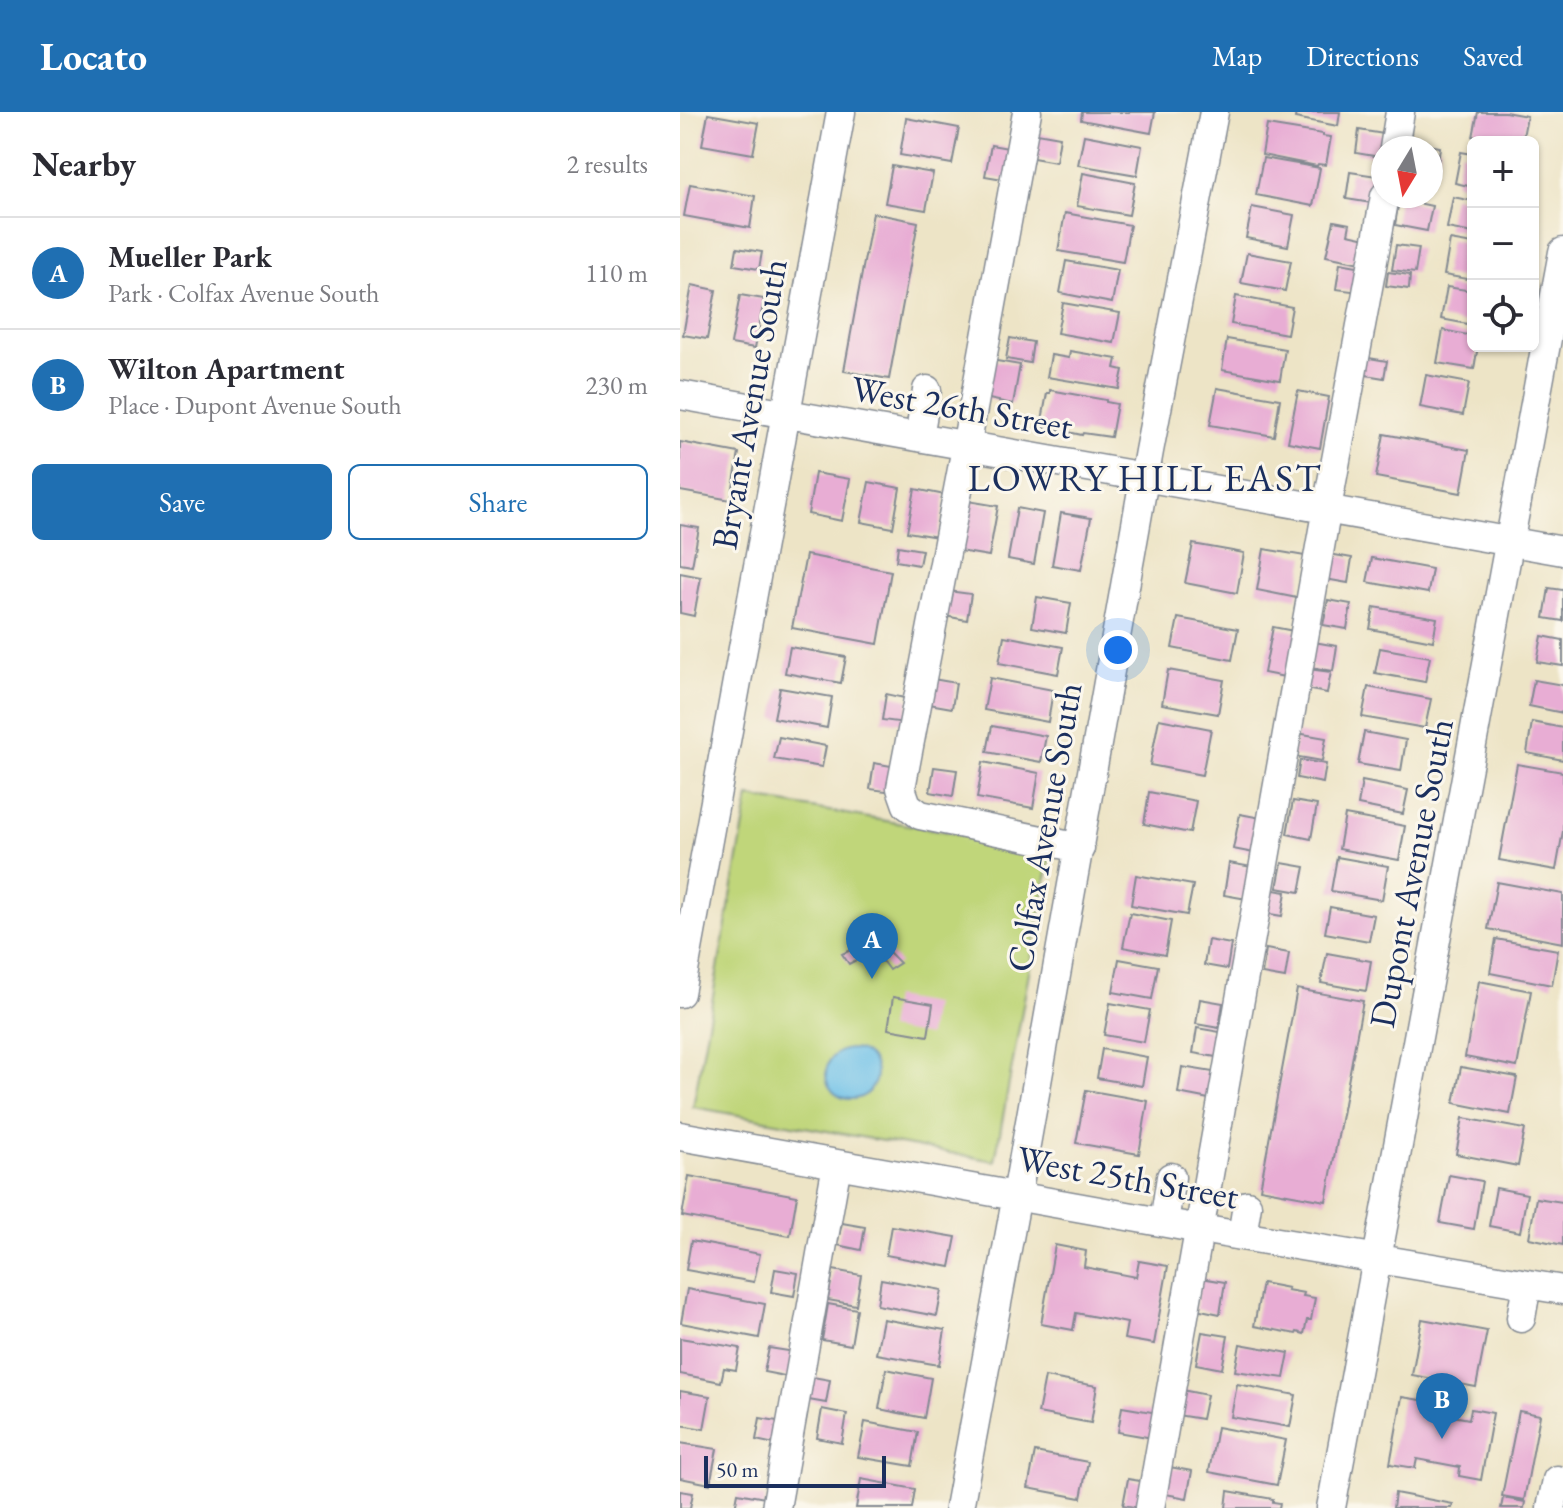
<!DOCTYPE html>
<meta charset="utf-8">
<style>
body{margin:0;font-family:"EB Garamond",serif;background:#f2f2f3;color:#2b2b33}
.controls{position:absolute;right:24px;top:24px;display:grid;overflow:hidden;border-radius:12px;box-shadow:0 2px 6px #0004}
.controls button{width:72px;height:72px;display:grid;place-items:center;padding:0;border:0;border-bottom:2px solid #e1e1e2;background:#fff;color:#2b2b33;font:40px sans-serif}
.compass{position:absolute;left:691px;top:24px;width:72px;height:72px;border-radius:50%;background:#fff;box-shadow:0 2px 6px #0004;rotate:190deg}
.scale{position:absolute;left:24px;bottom:20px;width:182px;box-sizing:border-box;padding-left:8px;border:4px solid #1b2f5e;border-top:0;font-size:22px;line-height:28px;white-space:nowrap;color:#1b2f5e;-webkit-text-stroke:6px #fbf7ec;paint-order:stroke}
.you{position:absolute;left:438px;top:538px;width:28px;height:28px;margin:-20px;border:6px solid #fff;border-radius:50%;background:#1a73e8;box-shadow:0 0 0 12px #1a73e833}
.badge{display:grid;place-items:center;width:52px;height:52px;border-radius:50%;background:#1f6fb2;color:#fff;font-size:26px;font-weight:700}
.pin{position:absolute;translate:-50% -66px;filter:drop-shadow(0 2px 4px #0008)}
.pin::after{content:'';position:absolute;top:42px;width:28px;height:24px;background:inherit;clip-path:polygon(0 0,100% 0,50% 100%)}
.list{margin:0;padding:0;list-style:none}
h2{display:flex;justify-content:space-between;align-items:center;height:104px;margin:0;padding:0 32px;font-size:34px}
h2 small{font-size:26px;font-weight:400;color:#7c7c81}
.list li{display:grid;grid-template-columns:52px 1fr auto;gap:24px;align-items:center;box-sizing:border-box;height:112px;padding:0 32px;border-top:2px solid #e1e1e2}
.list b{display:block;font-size:30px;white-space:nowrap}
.list p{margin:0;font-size:26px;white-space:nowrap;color:#7c7c81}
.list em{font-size:26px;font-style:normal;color:#7c7c81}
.actions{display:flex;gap:16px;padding:24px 32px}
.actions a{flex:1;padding:18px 0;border:2px solid #1f6fb2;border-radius:12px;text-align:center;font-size:28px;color:#1f6fb2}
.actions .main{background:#1f6fb2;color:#fff}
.icon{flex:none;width:44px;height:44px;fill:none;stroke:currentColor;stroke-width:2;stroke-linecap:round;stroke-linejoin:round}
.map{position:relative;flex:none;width:883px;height:1396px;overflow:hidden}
header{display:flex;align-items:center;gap:48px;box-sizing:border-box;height:112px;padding:0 40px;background:#1f6fb2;color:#fff}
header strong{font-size:38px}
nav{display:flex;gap:44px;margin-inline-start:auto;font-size:28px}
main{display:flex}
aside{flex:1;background:#fff}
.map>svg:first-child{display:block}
</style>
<header>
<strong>Locato</strong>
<nav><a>Map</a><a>Directions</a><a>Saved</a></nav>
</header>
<main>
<aside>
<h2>Nearby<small>2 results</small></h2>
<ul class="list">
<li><span class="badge">A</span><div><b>Mueller Park</b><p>Park · Colfax Avenue South</p></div><em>110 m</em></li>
<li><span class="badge">B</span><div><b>Wilton Apartment</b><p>Place · Dupont Avenue South</p></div><em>230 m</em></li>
</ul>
<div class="actions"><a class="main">Save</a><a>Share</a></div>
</aside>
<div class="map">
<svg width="883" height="1396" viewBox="0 0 883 1396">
<rect width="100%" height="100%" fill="#fbf7ec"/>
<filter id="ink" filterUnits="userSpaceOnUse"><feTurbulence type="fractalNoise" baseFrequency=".0125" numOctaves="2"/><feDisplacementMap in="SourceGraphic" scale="16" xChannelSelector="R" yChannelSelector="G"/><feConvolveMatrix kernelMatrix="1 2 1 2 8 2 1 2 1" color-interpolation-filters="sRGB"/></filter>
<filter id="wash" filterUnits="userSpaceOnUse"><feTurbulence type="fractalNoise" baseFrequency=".006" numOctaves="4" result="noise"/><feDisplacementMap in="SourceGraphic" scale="32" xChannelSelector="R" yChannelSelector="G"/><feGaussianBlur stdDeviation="1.8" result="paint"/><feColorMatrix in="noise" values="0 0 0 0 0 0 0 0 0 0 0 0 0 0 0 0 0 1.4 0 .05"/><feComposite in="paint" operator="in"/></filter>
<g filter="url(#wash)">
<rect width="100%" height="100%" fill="#ede4c6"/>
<path fill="#c0d67a" stroke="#6e826c" stroke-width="2" d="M69 685 371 738 315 1049 13 995Z"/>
<path fill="#6bbfe7" stroke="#4377a2" stroke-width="2" d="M146 962a25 25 0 1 1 50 0a25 25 0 1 1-50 0Z"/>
<g id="blocks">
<path fill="#e8add4" d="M402 0H475L471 21 401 8Z
M616 0H660L658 14 615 6Z
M798 0H825L847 4 842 30H822L793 25Z
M28 2 79 11 73 42 22 33Z
M226 6 279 16 272 52 220 43Z
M587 13 643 22V24L651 25 646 53 638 52 637 54 582 43Z
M679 18 704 22 700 45 676 41Z
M357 21 380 25 376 50 353 46Z
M404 23 462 34 457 63 398 53Z
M737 31 760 35 758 51 751 50V36H736Z
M311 33 334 37 329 68 305 64Z
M781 40 793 42V75L775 71Z
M583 46 640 56 633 94 576 83Z
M212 54 253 61 246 98 205 91Z
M670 60 697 64 692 91 666 87Z
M403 61 455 71 449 103 397 94Z
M10 72 75 84 70 116 4 104Z
M773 85 793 89V121L767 116Z
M719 87 752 94 747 119 715 113Z
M572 95 614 103 608 134 566 126Z
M193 101 238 110 209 267 164 259Z
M385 101 450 113 443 150 378 139Z
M654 109 670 112 668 122 691 127 685 152 646 144Z
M770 128 793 132V168L764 163Z
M716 133 739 136 735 161 712 158Z
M57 136 82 140 79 157 54 153Z
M567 141 611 149 605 179 561 171Z
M386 149 438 158 432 191 380 181Z
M660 151 683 155 679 180 656 177Z
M708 160 730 163 729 177 706 174Z
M12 173 36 178 27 227 3 223Z
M767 175 793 179V213L761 207Z
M60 183 84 187 75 236 51 232Z
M556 184 612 195 607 222 551 212Z
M383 191 440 201 434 231 377 221Z
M763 218 793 224V234H798L794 257 757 251Z
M330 226 353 230 350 251 326 247Z
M547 227 605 237 600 268 542 258Z
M390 239 437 247 435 256 443 258 439 277 367 265 371 243 389 246Z
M683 245 707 249 704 266 680 262Z
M311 248 340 253 333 292 304 286Z
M746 263 789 271 783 303 740 295Z
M537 276 600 287 594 324 530 313Z
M370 278 426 288V290L437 292 431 325 403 321 402 323 361 314 367 281H370Z
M618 279 649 285 640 336 608 330Z
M704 322 789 338 781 381 696 365Z
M0 330 59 341 51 388 0 379Z
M135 361 170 367 162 409 128 402Z
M189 370 220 376 213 416 181 410Z
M235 377 265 383 258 425 227 420Z
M288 389 318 394 309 444 279 439Z
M337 396 363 401 354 452 328 447Z
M381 401 411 406 401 458 372 453Z
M0 413 19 416 12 454 0 452Z
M513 432 564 441 557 481 505 471Z
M218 434 242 438 239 453 216 449Z
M584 437 625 444 617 486 577 478Z
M649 442 672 446 668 471 645 467Z
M126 443 211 459 198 532 112 516Z
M692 446 752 457 748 481 687 470Z
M0 461 21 465 14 504 0 501Z
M869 476 883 478V509L864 506Z
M268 479 291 482 287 508 264 504Z
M357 485 391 491 386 521 352 515Z
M648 488 671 492 667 517 643 513Z
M694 495 757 506 753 529 690 517Z
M498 506 558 517 552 548 492 536Z
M593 515 619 520 610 566 584 561Z
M324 524 383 535 378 562 319 551Z
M862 524 883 528V554L857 550Z
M634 530 657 534 653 559 630 555Z
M110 535 166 545 161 571 105 561Z
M700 536 750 545 745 570 695 561Z
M628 557 651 560 647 581 625 577Z
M488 558 544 568 538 602 482 592Z
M310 566 373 578 368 610 304 598Z
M253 567 276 571 272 596 249 592Z
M854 568 883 573V601L849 594Z
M688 575 751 587 745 616 682 605Z
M100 576 152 585 147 616 94 606Z
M206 582 229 587 225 611 202 608Z
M479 607 531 617 522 663 470 653Z
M852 610 883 616V648L847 641Z
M312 614 366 624 361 650 307 640Z
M684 620 726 628 721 659 678 652Z
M617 621 646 626 642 649 613 644Z
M99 625 146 634 142 655 94 647Z
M620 648 646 652 643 671 617 666Z
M303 650 359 661 353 696 297 686Z
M194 651 217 655 213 680 190 677Z
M837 652 883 660V719L876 758 819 748Z
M254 655 277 658 273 684 250 680Z
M682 669 728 678 723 702 678 693Z
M469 680 516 689 510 721 464 712Z
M613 689 637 693 631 727 607 722Z
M560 702 586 707 579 742 553 737Z
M665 703 725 714 719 748 659 737Z
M657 745 708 754 702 788 651 779Z
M549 751 572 755 567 787 544 783Z
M602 751 625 755 620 780 597 776Z
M456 763 513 773 507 803 451 793Z
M817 770 883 782V831L808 817Z
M588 777 606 780 602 804 584 801Z
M650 795 694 803 689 829 645 821Z
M450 801 491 809 485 843 443 835Z
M816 827 878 838 872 873 810 861Z
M528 828 551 832 547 857 524 853Z
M180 834H194L207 838 220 851 209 858 203 850 192 846H180L169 852 162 842Z
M586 837 609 841 605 866 582 862Z
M647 841 691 849 686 879 641 871Z
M439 847 478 854 472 887 433 880Z
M799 869 851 879 837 955 785 945Z
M617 877 683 889 646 1089 580 1077Z
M213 885 253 892 248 924 208 917Z
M520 887 543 891 539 916 516 912Z
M430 891 470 898 464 930 424 923Z
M517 916 540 920 536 945 513 941Z
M422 937 467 945 462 974 417 966Z
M502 955 533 960 529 987 498 981Z
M781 955 837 965 830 1002 774 991Z
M406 978 468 989 459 1042 396 1031Z
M783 1006 845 1017 838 1054 776 1042Z
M769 1063 802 1069 794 1117 760 1111Z
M9 1064 117 1084 110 1124 2 1104Z
M816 1076 847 1082 840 1120 809 1114Z
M856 1086 883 1090V1133L849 1126Z
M162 1111 185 1115 181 1138 157 1133Z
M211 1114 276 1125 270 1155 206 1143Z
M11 1129 80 1142 74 1170 6 1158Z
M375 1133 406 1139 404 1155 456 1165 459 1149 488 1154 474 1232 444 1227 447 1211 396 1201 393 1218 361 1212Z
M95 1157 118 1161 114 1184 91 1180Z
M153 1158 181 1163 176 1193 148 1188Z
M521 1166 545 1170 540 1202 516 1197Z
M201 1167 262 1178 257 1204 197 1193Z
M582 1171 608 1176 607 1178 624 1181 623 1184 635 1186 631 1208H627L624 1222 617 1220 616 1222 574 1214Z
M7 1177 85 1192 79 1226 1 1211Z
M148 1192 177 1197 171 1233 142 1228Z
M203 1207 265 1218 259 1253 196 1242Z
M742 1207 807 1219 796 1275 732 1263Z
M522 1220 548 1224 542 1257 516 1252Z
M0 1226 60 1236 56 1258 44 1256 41 1270 0 1262Z
M560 1232 609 1241 604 1266 555 1259Z
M89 1236 115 1240 110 1265 84 1260Z
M206 1257 251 1266 244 1306 199 1297Z
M127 1264 150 1268 146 1291 123 1287Z
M365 1265 417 1274 411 1311 358 1301Z
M557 1272 616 1283 610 1315 551 1305Z
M502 1278 527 1283 522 1307 497 1303Z
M0 1279 30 1284 24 1317 0 1313Z
M722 1285 747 1289 746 1299 789 1307 791 1297 813 1301 801 1368 779 1364 780 1355 737 1347 735 1356 710 1352Z
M442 1295 478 1301 473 1326 438 1320Z
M142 1297 167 1302 162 1331 137 1326Z
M839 1299 860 1303 844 1388 822 1384Z
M80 1306 103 1310 99 1333 76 1328Z
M185 1310 238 1320 232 1354 178 1345Z
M537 1315 606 1328 597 1373 529 1360Z
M0 1331 37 1337 30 1372 0 1366Z
M355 1340 408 1350 401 1386 348 1376Z
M484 1354 512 1359 507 1386 480 1381Z
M181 1367 235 1377 232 1396H176Z
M448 1367 472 1371 459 1396 443 1393Z
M0 1379 13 1381 10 1396H0Z
M548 1379 593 1387V1390L600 1391 599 1396H546Z
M58 1381 85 1386 83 1396H55Z
M715 1381 773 1392 772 1396H713Z
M823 1386 845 1390 844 1396H821Z"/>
</g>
</g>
<g filter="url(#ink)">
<use href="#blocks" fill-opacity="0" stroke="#848a92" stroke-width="2"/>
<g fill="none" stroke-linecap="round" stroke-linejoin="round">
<defs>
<path id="minor" d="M347 0 282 357 221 676 227 693 240 703 400 736
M714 36 720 0
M0 283 883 439
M239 325 247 278
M0 881 161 0
M0 1024 520 1117 883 1178
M484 1110 491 1065
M562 1124 567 1093
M841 1206 847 1172
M96 1396 157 1052
M279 1396 337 1083 469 339 534 0
M470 1396 643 418 705 84
M651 1396 883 140
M871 1396 877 1368"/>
</defs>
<use href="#minor" stroke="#848a92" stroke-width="31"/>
<use href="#minor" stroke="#fff" stroke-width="28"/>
</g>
</g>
<g text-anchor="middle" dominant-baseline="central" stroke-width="6" stroke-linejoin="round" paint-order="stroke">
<g font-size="36" fill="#1b2f5e" stroke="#fbf7ec">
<text transform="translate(69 292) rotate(-80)">Bryant Avenue South</text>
<text transform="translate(282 295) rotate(10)">West 26th Street</text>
<text transform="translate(364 715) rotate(-80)">Colfax Avenue South</text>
<text transform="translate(731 761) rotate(-79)">Dupont Avenue South</text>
<text transform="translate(448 1065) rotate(10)">West 25th Street</text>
</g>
<g font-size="38" letter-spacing="2" fill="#1b2f5e" stroke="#fbf7ec">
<text x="465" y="365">LOWRY HILL EAST</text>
</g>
</g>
</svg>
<div class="controls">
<button>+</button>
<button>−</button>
<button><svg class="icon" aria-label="locate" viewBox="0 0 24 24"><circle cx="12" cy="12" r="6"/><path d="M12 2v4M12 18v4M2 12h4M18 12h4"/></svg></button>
</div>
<svg class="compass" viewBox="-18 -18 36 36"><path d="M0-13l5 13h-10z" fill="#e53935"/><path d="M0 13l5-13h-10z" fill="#7c7c81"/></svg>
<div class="scale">50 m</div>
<div class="you"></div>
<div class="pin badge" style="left:192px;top:867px">A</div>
<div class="pin badge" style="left:762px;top:1327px">B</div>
</div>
</main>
